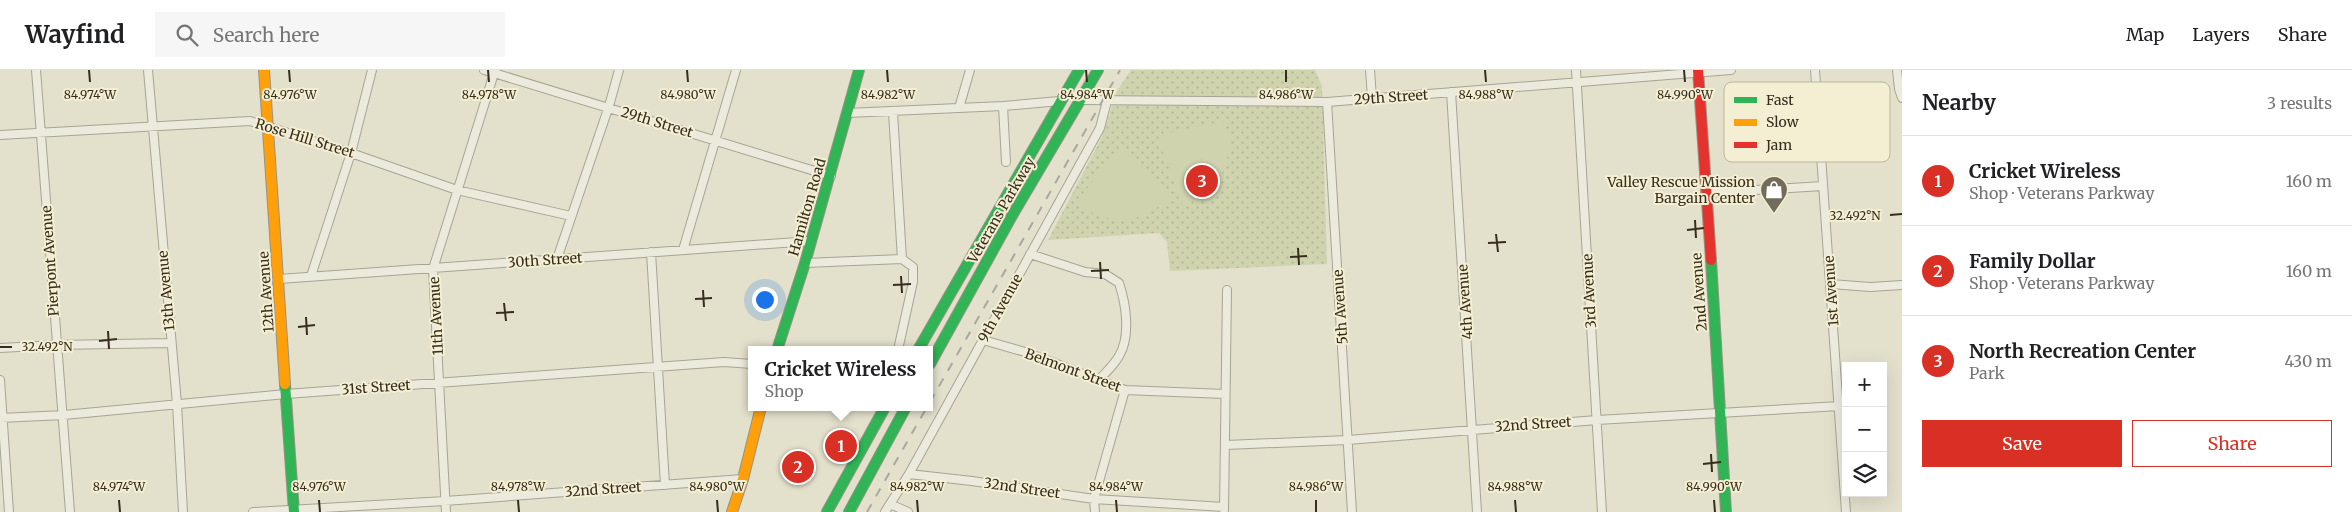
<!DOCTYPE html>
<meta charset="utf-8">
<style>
body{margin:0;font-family:Merriweather,serif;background:#f6f6f6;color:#202124}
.controls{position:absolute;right:15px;bottom:15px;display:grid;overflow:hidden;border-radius:0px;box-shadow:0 5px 20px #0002}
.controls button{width:45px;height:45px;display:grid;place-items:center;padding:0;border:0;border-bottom:1px solid #e0e0e0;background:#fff;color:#202124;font:25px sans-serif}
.you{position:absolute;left:764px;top:229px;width:18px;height:18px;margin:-12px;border:4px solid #fff;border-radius:50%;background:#1a73e8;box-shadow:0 0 0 8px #1a73e833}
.badge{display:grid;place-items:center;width:32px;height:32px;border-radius:50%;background:#d93025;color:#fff;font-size:16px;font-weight:700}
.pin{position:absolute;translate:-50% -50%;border:2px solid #fff;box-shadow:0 1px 5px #0006}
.popup{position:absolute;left:748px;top:276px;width:185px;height:65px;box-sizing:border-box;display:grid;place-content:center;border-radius:0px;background:#fff;filter:drop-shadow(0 1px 4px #0005);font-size:16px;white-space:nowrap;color:#757577}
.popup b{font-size:19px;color:#202124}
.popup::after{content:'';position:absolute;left:50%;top:100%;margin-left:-10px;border:10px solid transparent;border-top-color:#fff}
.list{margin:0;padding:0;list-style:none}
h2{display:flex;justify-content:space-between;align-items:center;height:65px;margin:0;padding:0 20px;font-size:21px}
h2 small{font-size:16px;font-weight:400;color:#757577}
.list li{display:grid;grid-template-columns:32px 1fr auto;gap:15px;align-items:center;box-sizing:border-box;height:90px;padding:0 20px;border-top:1px solid #e0e0e0}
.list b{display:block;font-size:19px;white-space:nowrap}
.list p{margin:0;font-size:16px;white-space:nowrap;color:#757577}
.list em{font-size:16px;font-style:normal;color:#757577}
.actions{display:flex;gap:10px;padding:15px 20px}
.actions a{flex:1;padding:11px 0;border:1px solid #d93025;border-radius:0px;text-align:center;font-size:18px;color:#d93025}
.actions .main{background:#d93025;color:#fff}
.icon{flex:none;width:28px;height:28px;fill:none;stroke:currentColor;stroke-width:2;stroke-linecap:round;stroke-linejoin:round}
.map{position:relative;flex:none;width:1902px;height:442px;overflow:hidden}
header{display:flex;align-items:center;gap:30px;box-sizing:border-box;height:70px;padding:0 25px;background:#fff;border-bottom:1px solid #e0e0e0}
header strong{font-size:24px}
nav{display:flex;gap:28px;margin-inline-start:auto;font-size:18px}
.search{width:350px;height:45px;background:#f6f6f6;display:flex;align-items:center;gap:12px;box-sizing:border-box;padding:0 18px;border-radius:0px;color:#757577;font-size:19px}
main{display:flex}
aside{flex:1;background:#fff}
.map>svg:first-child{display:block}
</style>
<header>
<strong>Wayfind</strong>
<div class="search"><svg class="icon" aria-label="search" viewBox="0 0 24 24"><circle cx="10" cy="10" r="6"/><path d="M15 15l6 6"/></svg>Search here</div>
<nav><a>Map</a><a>Layers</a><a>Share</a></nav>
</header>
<main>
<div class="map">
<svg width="1902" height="442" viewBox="0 0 1902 442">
<defs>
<pattern id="green-dots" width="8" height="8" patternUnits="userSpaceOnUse" patternTransform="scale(1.25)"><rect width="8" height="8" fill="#cfd4af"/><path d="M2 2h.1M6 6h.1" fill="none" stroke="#b2b696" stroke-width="1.8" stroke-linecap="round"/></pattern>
</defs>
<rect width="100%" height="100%" fill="#e3e0cc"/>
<path fill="url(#green-dots)" d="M1131 0H1315L1322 16 1327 194 1170 201 1167 172 1159 163 1048 170 1102 67 1117 21Z"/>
<path fill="#cfd4af" d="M1223 51C1225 55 1228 60 1229 65 1232 81 1223 109 1210 120 1202 126 1193 130 1183 135L1158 69 1160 65Z
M1118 79H1124L1172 126C1141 155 1110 157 1076 133Z"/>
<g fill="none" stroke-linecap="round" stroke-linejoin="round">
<defs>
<path id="street" d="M36 0 70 442
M148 0 177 334 183 442
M484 0 831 106
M1370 0 1372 28
M1576 0 1602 442
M1815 0 1846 442
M1897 0 1899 19 1902 28
M1451 22 1477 442
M1080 30 1327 32 1731 0
M1327 32 1352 442
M1003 36 1006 92
M959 38 970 0
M893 42 902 189 913 197V212L898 280
M847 43 1003 36 1060 31
M0 65 250 51 351 83 457 120 571 146
M1705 123 1823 116
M683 180 736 0
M651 182 665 415
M1030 184 1085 202 1105 204 1119 213C1126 234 1131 266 1119 286 1114 295 1105 303 1099 310
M557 189 609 36 619 0
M805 193 902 189
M311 206 351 83 372 0
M279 209 811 171
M1831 214 1870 217 1902 215
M983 270 1025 282 1125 320 1225 324
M0 278 56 275 171 273
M0 310 9 442
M0 348 64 345 286 324 724 292 752 294
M1226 375 1348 370 1597 350 1840 336
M909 404 972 411 1094 429 1224 437
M890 434 908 442
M1224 440 1227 220
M253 442 445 431 743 409
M446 442 433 199 495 0
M885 442 909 404 1100 58 1107 31
M1095 442 1094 429 1125 320"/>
<path id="fast" d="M1711 190 1726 442
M777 280 805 193 859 0
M918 280 1079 0
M930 294 1013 144 1098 0
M285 314 294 442
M827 442 885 337
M849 442 906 337"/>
<path id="slow" d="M264 0 285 314
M732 442 743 409 761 337"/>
<path id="jam" d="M1698 0 1711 190"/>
</defs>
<use href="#street" stroke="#a8a495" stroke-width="10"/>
<use href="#fast" stroke="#989385" stroke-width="12"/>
<use href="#slow" stroke="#989385" stroke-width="12"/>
<use href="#jam" stroke="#989385" stroke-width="12"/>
<use href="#street" stroke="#ece9dd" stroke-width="8"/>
<use href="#fast" stroke="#30b455" stroke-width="10"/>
<use href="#slow" stroke="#ff9f0a" stroke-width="10"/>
<use href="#jam" stroke="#e5322d" stroke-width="10"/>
<path stroke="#aaa89e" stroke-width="2" stroke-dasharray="9 9" stroke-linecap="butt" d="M930 332 1120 0
M867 442 927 337"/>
</g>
<path fill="none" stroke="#362d1e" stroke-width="2" d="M89 0 90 12M289 0 290 12M488 0 489 12M687 0 688 12M887 0 888 12M1086 0 1087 12M1286 0V12M1485 0 1486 12M1684 0 1685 12M1890 145 1902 144M1695 150 1696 168M1687 160 1704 158M1496 164 1498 182M1488 173 1506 172M1298 178 1299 195M1290 187 1307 186M1100 192 1101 209M1091 201 1109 200M901 206 902 223M893 215 911 214M703 220 704 237M695 229 712 228M504 233 506 251M496 243 514 242M306 247 307 265M298 257 315 255M108 261 109 279M99 271 117 269M0 277H12M1711 384 1712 402M1703 394 1721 392M119 430 120 442M319 430 320 442M518 430 519 442M717 430 718 442M917 430 918 442M1116 430 1117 442M1316 430V442M1515 430 1516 442M1714 430 1715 442"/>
<defs>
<symbol id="shop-pin" viewBox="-11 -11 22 30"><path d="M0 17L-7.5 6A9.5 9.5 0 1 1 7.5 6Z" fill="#736c5b" stroke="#f4efd2"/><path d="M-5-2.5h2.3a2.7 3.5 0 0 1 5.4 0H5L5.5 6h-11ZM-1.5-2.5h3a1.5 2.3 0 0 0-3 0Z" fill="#fff"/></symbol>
</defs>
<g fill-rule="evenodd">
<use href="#shop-pin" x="1758" y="104" width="32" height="43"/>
</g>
<g text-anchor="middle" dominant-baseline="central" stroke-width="4" stroke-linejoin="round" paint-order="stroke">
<g font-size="14" fill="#362d1e" stroke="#f4efd2">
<text transform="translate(1391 27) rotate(-4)">29th Street</text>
<text transform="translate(657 52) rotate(17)">29th Street</text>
<text transform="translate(305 68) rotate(17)">Rose Hill Street</text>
<text transform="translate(807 137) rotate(-74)">Hamilton Road</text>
<text transform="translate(1001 140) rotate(-60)">Veterans Parkway</text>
<text transform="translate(545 190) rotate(-4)">30th Street</text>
<text transform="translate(50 191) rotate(-94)">Pierpont Avenue</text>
<text transform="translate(166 221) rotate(-95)">13th Avenue</text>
<text transform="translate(1589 221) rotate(-93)">3rd Avenue</text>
<text transform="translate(1831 221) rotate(-94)">1st Avenue</text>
<text transform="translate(266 222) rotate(-94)">12th Avenue</text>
<text transform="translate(1699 222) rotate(-94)">2nd Avenue</text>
<text transform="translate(1465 232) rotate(-94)">4th Avenue</text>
<text transform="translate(1340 237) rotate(-94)">5th Avenue</text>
<text transform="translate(1000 238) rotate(-61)">9th Avenue</text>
<text transform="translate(436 246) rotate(-93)">11th Avenue</text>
<text transform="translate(1073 300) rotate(20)">Belmont Street</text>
<text transform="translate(376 317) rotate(-4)">31st Street</text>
<text transform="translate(1533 354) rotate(-4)">32nd Street</text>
<text transform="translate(1022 418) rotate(8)">32nd Street</text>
<text transform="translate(603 419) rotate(-4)">32nd Street</text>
</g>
<g font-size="14" fill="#362d1e" stroke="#f4efd2" text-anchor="end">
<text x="1755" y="112">Valley Rescue Mission<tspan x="1755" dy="16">Bargain Center</tspan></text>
</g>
</g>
<rect x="1724" y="12" width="166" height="80" rx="8" fill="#f4efd2" stroke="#bbb59c" stroke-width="1"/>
<rect x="1734" y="27" width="23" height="6" fill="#30b455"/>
<rect x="1734" y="49" width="23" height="7" fill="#ff9f0a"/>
<rect x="1734" y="72" width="23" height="6" fill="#e5322d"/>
<g font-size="14" fill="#362d1e">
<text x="1766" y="35">Fast</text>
<text x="1766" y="57">Slow</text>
<text x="1766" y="80">Jam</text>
</g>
<g font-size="12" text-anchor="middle" fill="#362d1e" stroke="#f4efd2" stroke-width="4" stroke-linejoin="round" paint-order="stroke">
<text x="90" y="29">84.974°W</text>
<text x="290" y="29">84.976°W</text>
<text x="489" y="29">84.978°W</text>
<text x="688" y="29">84.980°W</text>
<text x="888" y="29">84.982°W</text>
<text x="1087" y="29">84.984°W</text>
<text x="1286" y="29">84.986°W</text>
<text x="1486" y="29">84.988°W</text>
<text x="1685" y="29">84.990°W</text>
<text x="1855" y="150">32.492°N</text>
<text x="47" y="281">32.492°N</text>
<text x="119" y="421">84.974°W</text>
<text x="319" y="421">84.976°W</text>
<text x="518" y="421">84.978°W</text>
<text x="717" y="421">84.980°W</text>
<text x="917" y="421">84.982°W</text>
<text x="1116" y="421">84.984°W</text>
<text x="1316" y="421">84.986°W</text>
<text x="1515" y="421">84.988°W</text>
<text x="1714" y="421">84.990°W</text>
</g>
</svg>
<div class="controls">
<button>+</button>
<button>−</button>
<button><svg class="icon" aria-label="layers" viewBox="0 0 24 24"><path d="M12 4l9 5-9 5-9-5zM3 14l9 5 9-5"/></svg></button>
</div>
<div class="you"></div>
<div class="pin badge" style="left:841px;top:376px">1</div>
<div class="popup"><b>Cricket Wireless</b>Shop</div>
<div class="pin badge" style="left:798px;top:397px">2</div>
<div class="pin badge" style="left:1202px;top:111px">3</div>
</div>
<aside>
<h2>Nearby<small>3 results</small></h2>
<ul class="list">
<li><span class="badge">1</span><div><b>Cricket Wireless</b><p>Shop · Veterans Parkway</p></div><em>160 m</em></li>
<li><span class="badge">2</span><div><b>Family Dollar</b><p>Shop · Veterans Parkway</p></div><em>160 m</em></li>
<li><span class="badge">3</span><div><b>North Recreation Center</b><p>Park</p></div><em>430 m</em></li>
</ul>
<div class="actions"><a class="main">Save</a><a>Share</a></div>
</aside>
</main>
